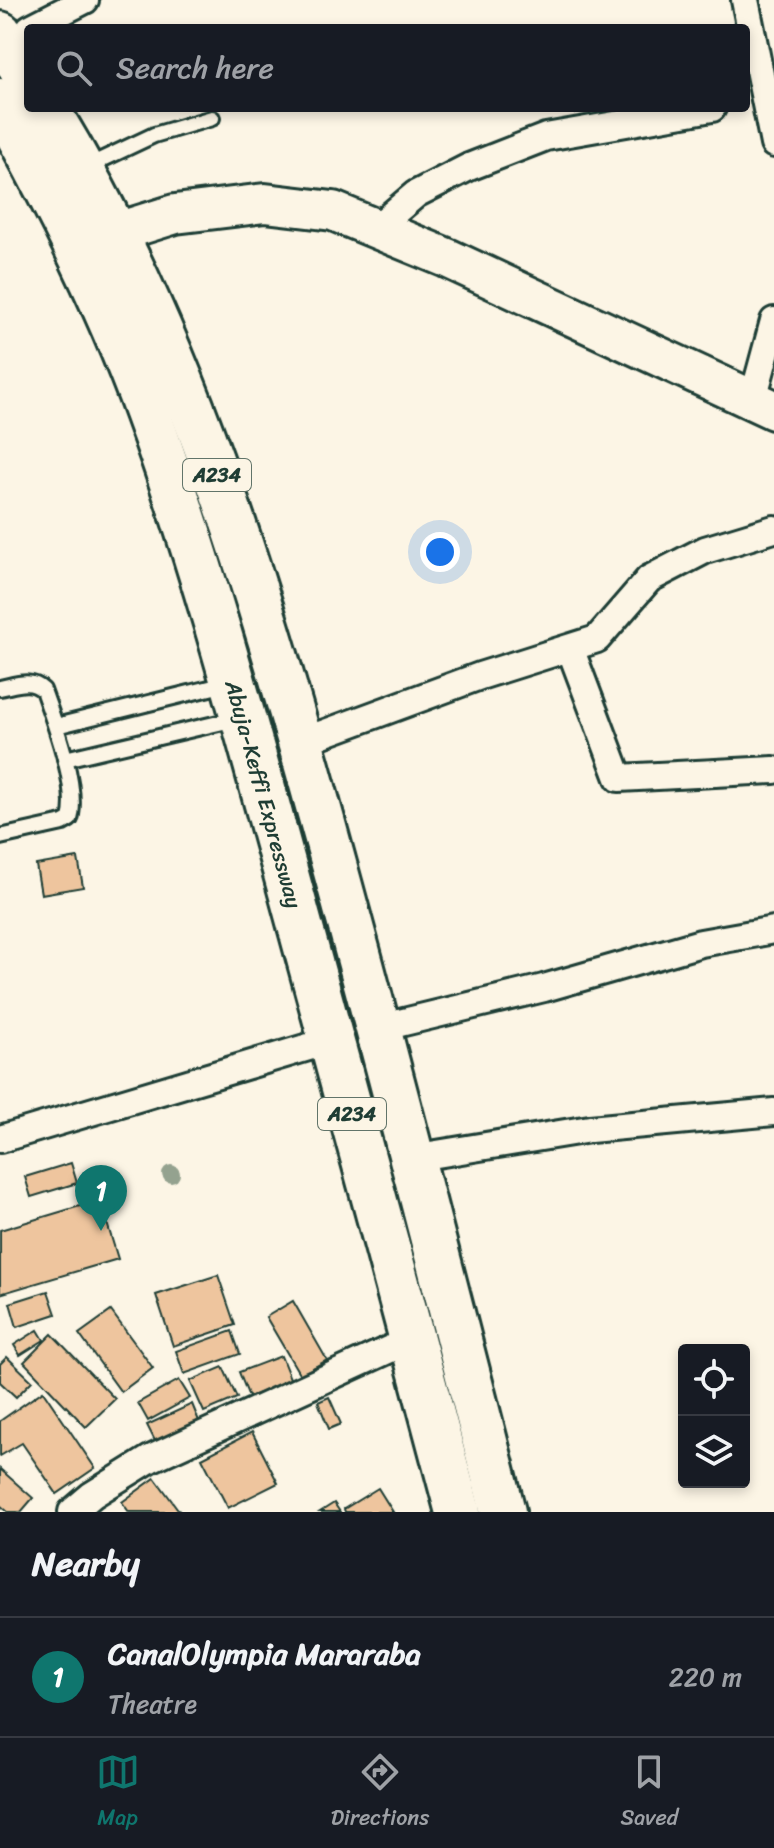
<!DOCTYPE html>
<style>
body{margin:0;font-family:Sriracha,sans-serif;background:#242831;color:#f1f3f6}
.controls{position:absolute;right:24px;bottom:24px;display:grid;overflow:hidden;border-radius:8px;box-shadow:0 4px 12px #0003}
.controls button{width:72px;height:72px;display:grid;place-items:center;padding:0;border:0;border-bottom:2px solid #363941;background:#171b24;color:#f1f3f6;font:40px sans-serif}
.you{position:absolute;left:440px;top:552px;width:28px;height:28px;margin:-20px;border:6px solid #fff;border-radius:50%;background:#1a73e8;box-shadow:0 0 0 12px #1a73e833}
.badge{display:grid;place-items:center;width:52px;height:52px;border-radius:50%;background:#0f766e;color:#fff;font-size:26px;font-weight:700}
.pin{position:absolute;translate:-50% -66px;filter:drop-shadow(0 2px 4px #0008)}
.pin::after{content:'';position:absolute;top:42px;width:28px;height:24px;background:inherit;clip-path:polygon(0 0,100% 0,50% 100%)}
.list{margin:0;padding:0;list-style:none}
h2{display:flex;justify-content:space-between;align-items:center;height:104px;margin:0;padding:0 32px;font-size:34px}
h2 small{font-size:26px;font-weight:400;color:#9ea1a6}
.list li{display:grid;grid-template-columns:52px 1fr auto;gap:24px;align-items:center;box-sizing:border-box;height:120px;padding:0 32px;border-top:2px solid #363941}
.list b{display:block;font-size:30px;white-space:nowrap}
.list p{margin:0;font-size:26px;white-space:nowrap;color:#9ea1a6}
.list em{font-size:26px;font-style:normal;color:#9ea1a6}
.icon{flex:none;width:44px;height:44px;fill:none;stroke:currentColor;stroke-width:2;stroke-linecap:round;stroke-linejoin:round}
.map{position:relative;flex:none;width:774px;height:1512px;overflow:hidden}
.search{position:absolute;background:#171b24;box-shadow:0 4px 12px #0003;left:24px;right:24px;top:24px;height:88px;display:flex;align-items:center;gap:20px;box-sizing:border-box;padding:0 28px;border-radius:8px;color:#9ea1a6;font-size:30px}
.sheet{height:224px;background:#171b24}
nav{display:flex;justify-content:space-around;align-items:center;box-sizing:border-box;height:112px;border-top:2px solid #363941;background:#171b24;font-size:22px;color:#9ea1a6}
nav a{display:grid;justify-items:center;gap:4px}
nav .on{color:#0f766e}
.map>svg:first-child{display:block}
</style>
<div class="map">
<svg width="774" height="1512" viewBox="0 0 774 1512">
<rect width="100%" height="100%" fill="#fcf5e5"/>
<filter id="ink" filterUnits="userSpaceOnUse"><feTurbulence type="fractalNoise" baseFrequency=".0125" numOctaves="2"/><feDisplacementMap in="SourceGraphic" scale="16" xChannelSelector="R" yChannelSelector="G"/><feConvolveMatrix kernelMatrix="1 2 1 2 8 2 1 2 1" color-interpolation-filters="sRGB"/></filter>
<g filter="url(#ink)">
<path fill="#eec59e" stroke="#1f3d34" stroke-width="2" d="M78 858 83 887 41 894 36 865Z
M71 1163 77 1183 31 1197 25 1177Z
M100 1200 118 1259 0 1294V1230Z
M218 1275 235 1325 173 1346 156 1295Z
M48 1291 56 1314 17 1327 10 1303Z
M293 1301 327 1360 300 1375 266 1317Z
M111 1311 153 1368 121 1392 79 1334Z
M38 1330 44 1340 20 1355 14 1345Z
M232 1331 240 1354 184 1374 176 1351Z
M52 1334 115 1399 86 1427 24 1362Z
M281 1356 291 1381 249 1397 239 1372Z
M7 1357 32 1381 16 1397 0 1382V1364Z
M223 1367 237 1398 204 1412 190 1381Z
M179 1380 190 1398 148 1421 138 1403Z
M43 1391 95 1468 57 1494 22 1443 0 1456V1421Z
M329 1397 341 1424 329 1429 318 1402Z
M192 1404 199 1421 155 1441 147 1425Z
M252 1432 278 1483 228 1508 202 1458Z
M0 1469 33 1498 21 1512H8L0 1505Z
M155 1478 180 1512H129L122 1502Z
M378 1488 393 1512H345L344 1509Z
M334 1503 340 1512H320Z"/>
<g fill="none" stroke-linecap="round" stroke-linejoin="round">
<defs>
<path id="lane" d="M84 168 154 135 212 118
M0 688C15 685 31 678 43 690 54 721 79 787 70 819L63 823 0 837
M56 726 230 683
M65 759 240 718"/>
<path id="street" d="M745 0 774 144
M30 28 85 0
M376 228 416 194 469 167 546 137 712 108
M753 399 774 321
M570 648 619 778 774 770
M301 742 480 676 597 639 649 579 705 550 774 529
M379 1028 544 988 701 943 774 930
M0 1139 332 1040
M412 1158 590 1129 774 1112
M72 1512 92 1495 150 1459 412 1339"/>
<path id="secondary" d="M114 233 175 214 265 203 333 211 447 258 774 410"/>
<g id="highway">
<path d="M0 34 28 79"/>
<path id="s1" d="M0 101C55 200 109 306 147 412 202 562 243 716 285 870 344 1083 401 1298 458 1512"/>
<path d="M46 108C183 332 257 583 326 835 388 1060 445 1286 503 1512"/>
</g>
</defs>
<use href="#lane" stroke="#1f3d34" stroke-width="20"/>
<use href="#street" stroke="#1f3d34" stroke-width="32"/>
<use href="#secondary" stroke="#1f3d34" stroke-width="44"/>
<use href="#highway" stroke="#1f3d34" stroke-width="50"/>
<use href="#lane" stroke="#fcf5e5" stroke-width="14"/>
<use href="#street" stroke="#fcf5e5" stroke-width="26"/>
<use href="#secondary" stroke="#fcf5e5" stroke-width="38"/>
<use href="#highway" stroke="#fcf5e5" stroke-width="44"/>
</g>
<circle fill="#94a28f" cx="171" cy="1174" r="9"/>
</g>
<g text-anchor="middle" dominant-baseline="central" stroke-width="8" stroke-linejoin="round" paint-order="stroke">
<g fill="#fcf5e5" stroke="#617469" stroke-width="2">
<rect x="183" y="459" width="68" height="32" rx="6"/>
<rect x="318" y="1098" width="68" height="32" rx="6"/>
</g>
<g font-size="20" font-weight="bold" fill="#1f3d34">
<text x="217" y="475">A234</text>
<text x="352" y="1114">A234</text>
</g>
<g font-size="22" fill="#1f3d34" stroke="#fcf5e5">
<text stroke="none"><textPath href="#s1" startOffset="744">Abuja-Keffi Expressway</textPath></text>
</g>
</g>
</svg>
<div class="controls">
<button><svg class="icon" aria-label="locate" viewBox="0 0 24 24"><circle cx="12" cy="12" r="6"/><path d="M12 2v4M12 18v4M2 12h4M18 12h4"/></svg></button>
<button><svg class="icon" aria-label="layers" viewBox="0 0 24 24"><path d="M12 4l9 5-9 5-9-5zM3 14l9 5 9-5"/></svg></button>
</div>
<div class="you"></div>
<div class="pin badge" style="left:101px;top:1231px">1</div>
<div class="search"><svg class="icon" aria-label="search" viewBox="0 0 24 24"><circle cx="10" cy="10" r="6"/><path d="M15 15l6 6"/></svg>Search here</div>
</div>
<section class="sheet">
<h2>Nearby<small></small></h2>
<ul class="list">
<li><span class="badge">1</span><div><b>CanalOlympia Mararaba</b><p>Theatre</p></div><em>220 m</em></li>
</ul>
</section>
<nav>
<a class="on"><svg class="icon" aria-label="map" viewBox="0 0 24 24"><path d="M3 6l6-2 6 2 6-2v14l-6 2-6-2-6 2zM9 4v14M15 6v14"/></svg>Map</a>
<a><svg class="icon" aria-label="directions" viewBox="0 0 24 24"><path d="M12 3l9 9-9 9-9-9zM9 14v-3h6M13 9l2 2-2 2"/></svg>Directions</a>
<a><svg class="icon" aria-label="saved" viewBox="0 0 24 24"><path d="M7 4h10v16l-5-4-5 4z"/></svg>Saved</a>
</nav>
